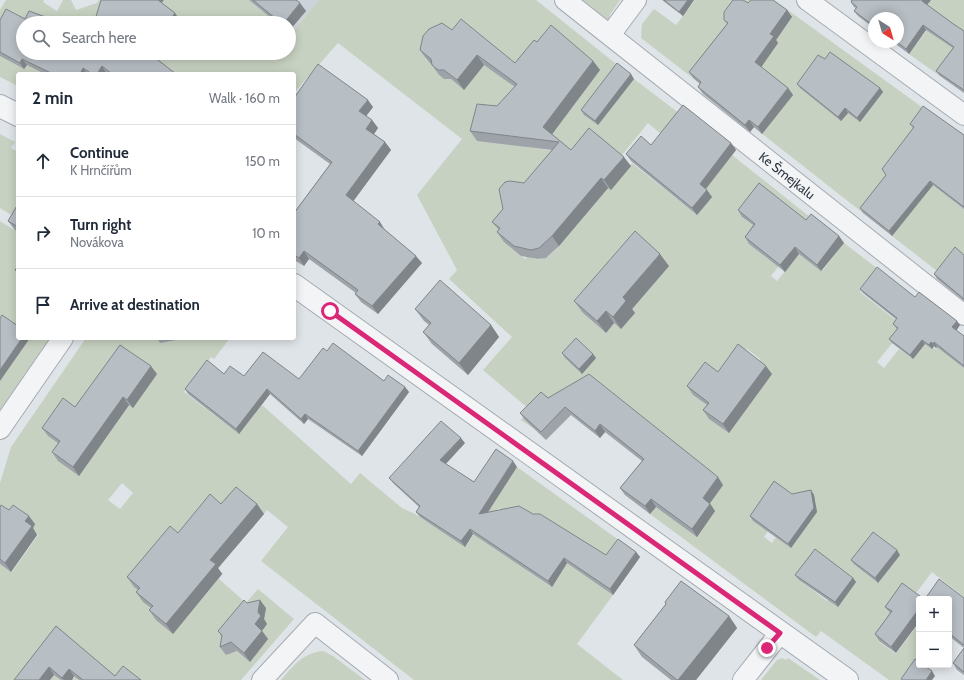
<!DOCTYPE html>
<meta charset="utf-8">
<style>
body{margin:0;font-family:Cabin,sans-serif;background:#f6f6f7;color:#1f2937}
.controls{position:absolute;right:12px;bottom:12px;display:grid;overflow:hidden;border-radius:4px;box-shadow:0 2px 10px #0003}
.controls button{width:36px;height:36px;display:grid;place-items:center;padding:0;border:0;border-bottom:1px solid #e0e1e3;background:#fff;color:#1f2937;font:20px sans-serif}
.compass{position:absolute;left:868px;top:12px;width:36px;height:36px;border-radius:50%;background:#fff;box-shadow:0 2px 10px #0003;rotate:143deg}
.stop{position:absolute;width:12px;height:12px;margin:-9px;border:3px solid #db2777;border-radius:50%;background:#fff}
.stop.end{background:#db2777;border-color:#fff;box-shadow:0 1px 4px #0008}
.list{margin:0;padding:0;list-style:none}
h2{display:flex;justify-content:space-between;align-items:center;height:52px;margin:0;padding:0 16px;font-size:17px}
h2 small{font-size:13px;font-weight:400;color:#747a83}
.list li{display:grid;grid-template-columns:26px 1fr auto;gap:12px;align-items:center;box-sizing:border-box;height:72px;padding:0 16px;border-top:1px solid #e0e1e3}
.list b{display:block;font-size:15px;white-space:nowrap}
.list p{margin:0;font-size:13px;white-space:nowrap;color:#747a83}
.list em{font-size:13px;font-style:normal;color:#747a83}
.icon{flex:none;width:22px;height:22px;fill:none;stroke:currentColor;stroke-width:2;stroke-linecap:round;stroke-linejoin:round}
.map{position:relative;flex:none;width:964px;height:680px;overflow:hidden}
.search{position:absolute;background:#fff;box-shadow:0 2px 10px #0003;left:16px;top:16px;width:280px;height:44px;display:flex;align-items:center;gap:10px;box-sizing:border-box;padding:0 14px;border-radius:22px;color:#747a83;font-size:15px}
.panel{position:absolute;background:#fff;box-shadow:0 2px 10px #0003;left:16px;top:72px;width:280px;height:268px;border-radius:4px}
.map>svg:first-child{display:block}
</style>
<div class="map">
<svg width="964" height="680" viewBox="0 0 964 680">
<rect width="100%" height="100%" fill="#dfe4e8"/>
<path fill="#cdd3da" d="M292 0H319L291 34 289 31 305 11Z"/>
<path fill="#c7d1c1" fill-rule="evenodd" d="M6 0H44L43 2 57 11 63 0H71L76 10 97 3 99 0 127 23H25L11 15 0 34V10Z
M164 0H249L277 23H177L180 20 160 5Z
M319 0H536L620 67 606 87 620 97 634 79 684 117 667 139 648 123 622 155 595 134 574 160 611 189 632 163 697 215 711 197 695 183 689 191 667 173 678 159 710 184 732 155 815 221 771 276 777 281 799 254 822 271 844 243 878 269 860 292 898 322 895 326 902 331 877 362 884 368 899 349 913 359 925 344 932 349 933 347 936 349 952 328 964 338V360L960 365 964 368V597L932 572 906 606 899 601 890 613 896 618 878 641 896 654 919 623V655L901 680H889L821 631 816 637 650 514 687 470 692 460 594 383 574 407V411L562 398 554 407 546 399 535 411 542 419 533 428 521 420 529 409 483 370 512 337 449 279 457 270 417 195 462 139 338 43 294 93V74H152L125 53H289V33L291 34ZM468 29 495 51 464 90 451 79H444L439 75 438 69 425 59C429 53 429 46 434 41 438 37 443 36 447 31L459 40ZM557 35 600 70 560 123 553 121 544 132 560 146 555 151 477 140 483 114 504 116 524 94 512 85 540 50 544 52ZM550 179 560 187 561 195 585 215 570 233 566 234V237L561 244 557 245V248C549 256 540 265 528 255L525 259 504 242 507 238 499 231 510 218 506 199C516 183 522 198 531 192 535 190 539 183 542 180ZM764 190 791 212 784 221 792 228 768 259 749 244 759 230 742 217ZM643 244 668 266 635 305 632 303 628 307 635 313 621 329 614 323 606 333 583 313ZM579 342 596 358 582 373 565 358ZM747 349 760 359 757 363 772 374 729 433 710 419 715 411 693 395 711 371 721 378 733 376 743 363 739 360ZM777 485 800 502 804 497 810 496 815 499 816 505 813 511 816 513 791 548 776 537 772 543 764 537 768 531 753 520ZM886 544 900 554 878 583 864 572ZM818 554 846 575 838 589 827 601 799 580Z
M580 0H620L609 16 612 18 624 12 604 24Z
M695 0H761L753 10 741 2 726 24 738 33 775 41 792 18 768 0H774L926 110 964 179 955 202 964 209V256L954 248 945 260 949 263 941 274 892 236 880 191 863 213 723 103 717 51 694 79 641 38 642 24 654 9 676 25Z
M931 0H964V35L957 52 940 76 909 54 927 30 926 7 898 46 893 42H898Z
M33 53 54 74H18V86L0 77V56L24 69Z
M0 134 15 142 11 148 18 152V219L0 208Z
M0 221 14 230 18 224V329H0Z
M30 338H50L0 410V369Z
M86 338H161L167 342 188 338H230L214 359 211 357 184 392 239 434 262 405 351 484 360 473 402 508 415 514 466 546 517 467 623 543 589 577 613 595 577 644 623 680H414L261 561 288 527 267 510 264 514 243 497 200 524 232 551 218 569 223 573 219 579 246 603 258 589 294 619 241 680H72L90 656 61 680H50L53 676 39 680H0V564L12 572 38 535 31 530 35 524H0V483L11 447ZM122 483 133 493 120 509 108 500ZM499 508 516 518 552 587 529 572 535 563 488 525ZM268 639 250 661 237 651 233 653Z
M323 651 333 656 365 680H281C293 666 303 653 323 651Z
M782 658 786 660 788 658 820 680H761L777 660Z"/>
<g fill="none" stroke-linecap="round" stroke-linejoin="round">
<defs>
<g id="minor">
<path id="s1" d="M565 0 964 315"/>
<path d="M807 0 964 115"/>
<path d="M610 35 636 0"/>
<path d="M0 429 63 338"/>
<path d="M262 680 315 623 388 680"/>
<path d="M743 680 780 633"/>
</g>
<path id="tertiary" d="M0 106 18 115
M294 285 847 680"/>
</defs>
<use href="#minor" stroke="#a5abb2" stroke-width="22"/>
<use href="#tertiary" stroke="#a5abb2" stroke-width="24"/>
<use href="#minor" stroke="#f2f4f6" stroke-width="20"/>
<use href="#tertiary" stroke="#f2f4f6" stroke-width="22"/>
</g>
<path fill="#9da3a9" d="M249 0H296L306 11 289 31V23H277Z
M662 0H694L683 16Z
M852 0H931L927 5 952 23 964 31V93L940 76 936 71 953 48 926 30 909 54 893 42H898L874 18V28L858 16 854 11 856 8 854 7 851 2Z
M748 3 787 10 792 17 776 40 778 43 761 67 788 88 793 95 762 134 754 127 750 132 703 94 698 87 700 84 694 79 689 72 727 24 724 20Z
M25 19 62 23 152 55 176 74H108L106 73 105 74H45L27 65 24 69 0 56V20Z
M452 30 515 63 537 42 593 61 600 70 552 134 571 150 631 166 611 190 608 188 559 246 546 258 538 259 521 256 504 242 497 232 499 230 492 222 552 150 477 141 470 131 497 106 515 87 484 65 464 90 451 79H444L439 75 432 65 427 60 420 50Z
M825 59 880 88 883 92 860 122 848 113 841 121 800 88 797 84Z
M634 79 598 125 584 115 581 110Z
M294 98 373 107 366 116 372 120 378 128 374 134 385 142 391 150 353 201 422 263 378 314 361 302 355 294 356 293 309 259 304 266 294 260V213L330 164 294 138Z
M910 124 964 135V209L933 185 892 236 863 213 860 208 886 175 913 128Z
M731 143 736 150 706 189 712 197 697 215 631 161 626 154 651 145Z
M18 204V232L15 230 8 221Z
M738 210 839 236 844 243 821 271 799 254 785 272 749 244 745 237 753 225 742 217Z
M964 255V301L937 279 934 274Z
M669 266 632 309 635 313 621 329 614 323 606 333 583 313 574 301Z
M860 289 915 297 960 325 956 330 964 336V368L937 347 936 348 934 346 932 349 925 344 913 359 892 343 889 339 897 329 893 324 897 320 863 293Z
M415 309 491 325 499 337 468 375 432 344 423 332 429 325 424 321Z
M157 338H188L160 343Z
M327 351 384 381 405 387 409 392 362 456 308 419 304 424 270 394 239 434 188 394 185 389 224 374 244 376 299 379Z
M562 353 593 354 596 358 582 374 565 358Z
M718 372 772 374 729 433 709 419 703 410 707 405 693 395 687 386Z
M157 374 133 408 129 405 79 476 58 461 52 452 58 443 48 436 42 428 75 407Z
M548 398 723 485 710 503 715 511 697 537 656 507 650 514 625 495 620 488 642 461 605 432 600 438 571 415 546 440 525 420 520 413Z
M465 443 445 464 474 482 517 467 487 512 533 514 606 555 636 552 640 557 613 595 567 563 552 587 473 534 465 547 420 517 416 512 419 507 393 483 389 478Z
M811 490 814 495 817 512 791 548 753 521 750 516 792 494Z
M221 504H257L264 514 218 568 222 574 173 634 156 620 149 610 151 608 143 602 136 592 138 590 134 587 127 577 178 533Z
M0 507 9 510 35 524 33 528 37 535 11 572 0 564Z
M900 555 878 583 854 564 851 560Z
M795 575 853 578 856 582 838 607 799 580Z
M902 583 896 653 879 641 875 634 890 613 885 607Z
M964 598V648L949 636V599Z
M665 602 729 616 737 628 696 680H671L642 657 634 645 666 604Z
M247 603 266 608 264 619 267 624 262 631 268 639 250 662 237 651 226 655 220 647 222 637 218 631Z
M56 626 115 676 141 680H79L74 676 72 680H61L54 675 14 680Z
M964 648V675L957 670 953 663Z"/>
<path fill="#808589" d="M157 0H164L160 5Z
M688 0H694L683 16 679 12Z
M923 0H931L926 6 922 1Z
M300 3 306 11 289 31V23H284Z
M787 10 792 17 776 40 778 43 760 69 755 62 770 34Z
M175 13 180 20 177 23H168Z
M923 25 926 30 909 54 906 49Z
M477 55 484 65 464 90 457 80Z
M22 59 27 65 24 69 20 63Z
M593 61 600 70 550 137 543 127Z
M102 66 106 73 105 74H97Z
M83 68 87 74H80Z
M631 74 634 79 598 125 595 121Z
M788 88 793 95 762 134 758 127Z
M880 88 883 92 860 122 857 118Z
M368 100 373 107 364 119 359 111Z
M845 108 848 113 841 121 838 117Z
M372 120 378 128 372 137 366 129Z
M749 120 754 127 750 132 745 125Z
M385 142 391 150 352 203 346 195Z
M731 143 736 150 704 191 700 184Z
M624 157 631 166 611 190 604 180Z
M601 178 608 188 559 246 552 236Z
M930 181 933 185 892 236 889 231Z
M707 190 712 197 697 215 692 208Z
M380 222 385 230 378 224Z
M839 236 844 243 821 271 817 265Z
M795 247 799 254 785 272 780 265Z
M304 251 309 259 304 266 299 258Z
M660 254 669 266 632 309 635 313 621 329 613 317 623 297Z
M416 256 422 263 378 314 372 306Z
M606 311 614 323 606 333 597 321Z
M957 321 960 325 956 331 952 327Z
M491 325 499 337 468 375 459 363Z
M22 338H30L0 381V370Z
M922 340 925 344 913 359 910 355Z
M931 342 934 346 932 349 929 345Z
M934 342 937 347 936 348 933 344Z
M593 354 596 358 582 374 579 369Z
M151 366 157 374 133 408 127 400Z
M766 366 772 374 729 433 723 424Z
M405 387 409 392 362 456 358 451Z
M267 389 270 394 239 434 236 429Z
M123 397 129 405 79 476 73 467Z
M305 414 308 419 304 424 301 419Z
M600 424 605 432 600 438 595 431Z
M461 438 465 443 444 466 440 460Z
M513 461 517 467 483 520 479 514Z
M718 477 723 485 708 506 703 498Z
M811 490 814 495 817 512 791 548 788 544Z
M651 499 656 507 650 514 645 506Z
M257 504 264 514 218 568 222 574 173 634 166 624 210 560Z
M710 504 715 511 697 537 692 529Z
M29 516 35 524 33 528 37 535 11 572 5 563 25 521Z
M470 529 473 534 465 547 461 541Z
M897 550 900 555 878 583 875 578Z
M636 552 640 557 613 595 610 589Z
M564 558 567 563 552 587 548 581Z
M853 578 856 582 838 607 835 602Z
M260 600 266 608 264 619 267 624 261 632 255 624 258 612Z
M918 610 919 611V622L896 653 891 647Z
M729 616 737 628 696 680H678Z
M262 631 268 639 250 662 244 653Z
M49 667 54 675 50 680H39Z
M69 669 74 676 72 680H64L62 678Z
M932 671 935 676 932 680H926Z"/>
<path fill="#b7bec4" stroke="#808589" d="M101 0H158L175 13 168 23H94Z
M253 0H296L300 3 284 23H281Z
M664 0H688L679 12Z
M733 0H743L748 3 751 0H773L787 10 770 34 774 36 755 62 788 88 758 127 749 120 745 125 698 87 701 82 689 72 728 23 724 20V12Z
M852 0H923L922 1 952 23 964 31V90L936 71 954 47 923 25 906 49 897 42H898V18H874V26L854 11 857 7 851 2Z
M6 9 25 19 29 11 62 23H23V53H149L176 74H112L102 66 97 74H92L83 68 80 74H53L22 59 20 63 0 52V20Z
M461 19 515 63 534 40 537 42 551 25 593 61 543 127 571 150 589 128 624 157 604 180 601 178 552 236 539 248 531 250 514 246 497 232 500 228 492 222 503 209 499 189 505 182 510 181 524 183 559 142 470 131 477 104 497 106 517 84 477 55 457 80 444 70H438L432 65 431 59 420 50 423 36 429 29 442 23 452 30Z
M830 52 880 88 857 118 845 108 838 117 797 84 818 55 825 59Z
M617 63 631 74 595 121 581 110Z
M318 64 368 100 359 111 372 120 366 129 385 142 346 195 380 222 378 224 416 256 372 306 355 294 358 290 304 251 299 258 294 255V213L332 162 294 134V98Z
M683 105 731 143 700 184 707 190 692 208 626 154 641 136 651 145Z
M923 106 964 135V207L930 181 889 231 860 208 886 175 882 169 914 127 910 124Z
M759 183 806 220 811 214 839 236 817 265 795 247 780 265 745 237 755 224 738 210Z
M18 204V227L8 221Z
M635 231 660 254 623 297 626 301 613 317 606 311 597 321 574 301Z
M955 247 964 255V299L934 274Z
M18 266V273L15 270Z
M877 267 915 297 919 292 957 321 952 327 964 336V366L934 342 933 344 931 342 929 345 922 340 910 355 889 339 898 328 893 324 897 318 860 289Z
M440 280 491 325 459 363 423 332 431 323 415 309Z
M2 315 18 326V338H22L0 370V318Z
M576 338 593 354 579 369 562 353Z
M333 343 384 381 388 375 405 387 358 451 305 414 301 419 267 389 236 429 185 389 207 360 224 374 230 366 244 376 263 352 299 379 323 348 327 351Z
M738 344 766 366 723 424 703 410 709 403 687 386 705 362 718 372Z
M120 345 151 366 127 400 123 397 73 467 52 452 60 441 42 428 63 398 75 407Z
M589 374 718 477 703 498 710 504 692 529 651 499 645 506 620 488 644 459 600 424 595 431 565 407 541 432 520 413 541 392 548 398Z
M441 421 461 438 440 460 474 482 496 449 513 461 479 514 519 506 533 514H540L606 555 618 539 636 552 610 589 564 558 548 581 470 529 461 541 416 512 420 506 389 478Z
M774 481 792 494 811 490 814 508 788 544 750 516Z
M236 487 257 504 210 560 216 564 166 624 149 610 153 606 136 592 140 588 127 577 170 526 178 533 210 494 221 504Z
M1 505 9 510 13 505 29 516 25 521 32 526 5 563 0 559V507Z
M873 532 897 550 875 578 851 560Z
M815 549 853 578 835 602 795 575Z
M939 579 964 598V645L949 633V599H925Z
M681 581 729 616 678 680H677L634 645 666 604 665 602Z
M902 583 924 599H919V611L918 610 891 647 875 634 892 611 885 607Z
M244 600 247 603 260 600 258 612 261 616 255 624 262 631 244 653 231 642 220 647 222 635 218 631Z
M56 626 115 676 123 666 141 680H83L69 669 62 678 49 667 39 680H14Z
M964 648V672L953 663Z
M915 659 919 662V665H923L932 671 926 680H903L901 679Z"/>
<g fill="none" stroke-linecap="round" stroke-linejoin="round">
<path stroke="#db2777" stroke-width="5" d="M330 311 780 633 767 648"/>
</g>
<g text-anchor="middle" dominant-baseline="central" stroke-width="3" stroke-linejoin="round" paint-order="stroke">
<g font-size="13" fill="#29333e" stroke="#eef2f5">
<text stroke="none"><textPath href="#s1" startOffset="283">Ke Šmejkalu</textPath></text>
</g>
</g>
</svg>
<div class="controls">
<button>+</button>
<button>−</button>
</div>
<svg class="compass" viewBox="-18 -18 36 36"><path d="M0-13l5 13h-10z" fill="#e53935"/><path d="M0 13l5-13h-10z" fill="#747a83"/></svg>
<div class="stop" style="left:330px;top:311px"></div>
<div class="stop end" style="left:767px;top:648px"></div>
<div class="search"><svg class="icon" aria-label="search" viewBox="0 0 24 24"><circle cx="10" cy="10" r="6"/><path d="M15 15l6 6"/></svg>Search here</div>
<section class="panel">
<h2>2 min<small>Walk · 160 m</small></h2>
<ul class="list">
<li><svg class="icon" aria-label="ahead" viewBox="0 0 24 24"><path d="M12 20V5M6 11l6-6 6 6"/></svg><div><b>Continue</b><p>K Hrnčířům</p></div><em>150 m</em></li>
<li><svg class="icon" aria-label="right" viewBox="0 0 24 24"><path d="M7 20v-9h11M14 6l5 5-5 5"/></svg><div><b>Turn right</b><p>Novákova</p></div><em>10 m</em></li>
<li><svg class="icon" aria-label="arrive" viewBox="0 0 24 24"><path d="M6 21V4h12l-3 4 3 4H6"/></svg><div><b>Arrive at destination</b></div></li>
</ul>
</section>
</div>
